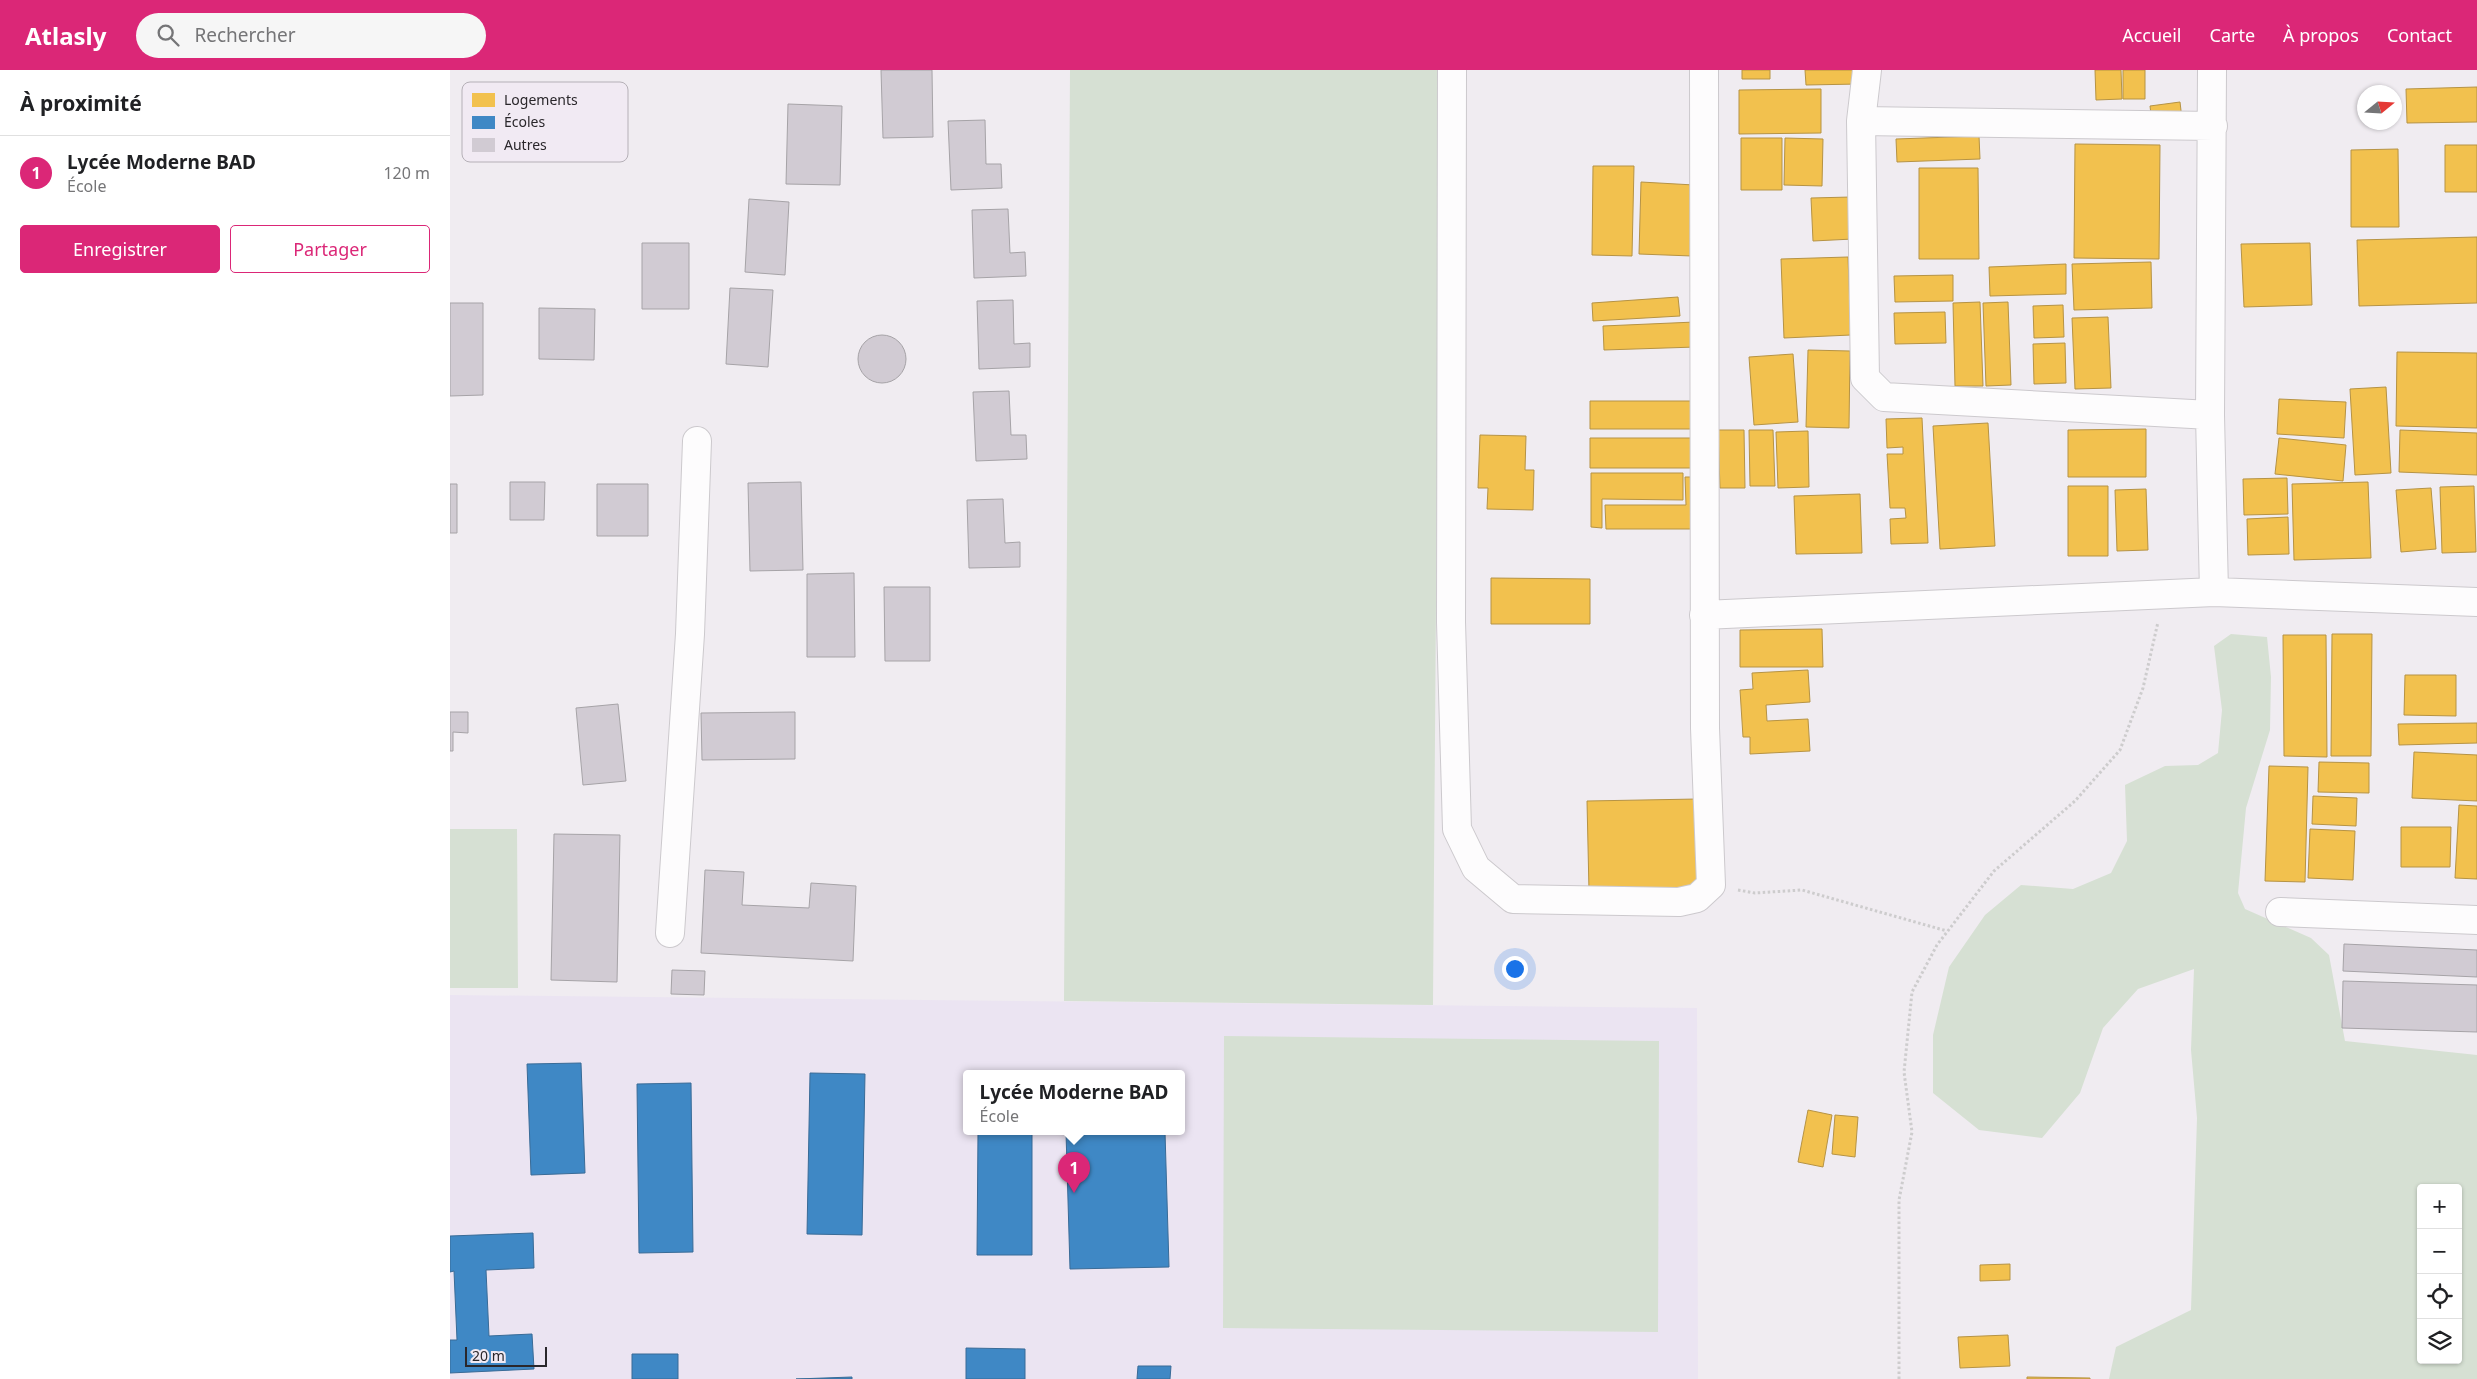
<!DOCTYPE html>
<html lang="fr">
<meta charset="utf-8">
<style>
body{margin:0;font-family:"Noto Sans",sans-serif;background:#f6f6f6;color:#202124}
.controls{position:absolute;right:15px;bottom:15px;display:grid;overflow:hidden;border-radius:5px;box-shadow:0 1px 4px #0004}
.controls button{width:45px;height:45px;display:grid;place-items:center;padding:0;border:0;border-bottom:1px solid #e0e0e0;background:#fff;color:#202124;font:25px sans-serif}
.compass{position:absolute;left:1907px;top:15px;width:45px;height:45px;border-radius:50%;background:#fff;box-shadow:0 1px 4px #0004;rotate:72deg}
.scale{position:absolute;left:15px;bottom:12px;width:82px;box-sizing:border-box;padding-left:5px;border:2px solid #2a272b;border-top:0;font-size:14px;line-height:18px;white-space:nowrap;color:#2a272b;-webkit-text-stroke:4px #f1eaf3;paint-order:stroke}
.you{position:absolute;left:1064px;top:898px;width:18px;height:18px;margin:-12px;border:4px solid #fff;border-radius:50%;background:#1a73e8;box-shadow:0 0 0 8px #1a73e833}
.badge{display:grid;place-items:center;width:32px;height:32px;border-radius:50%;background:#db2777;color:#fff;font-size:16px;font-weight:700}
.pin{position:absolute;translate:-50% -41px;filter:drop-shadow(0 1px 2px #0008)}
.pin::after{content:'';position:absolute;top:26px;width:18px;height:15px;background:inherit;clip-path:polygon(0 0,100% 0,50% 100%)}
.popup{position:absolute;left:513px;top:1000px;width:222px;height:65px;box-sizing:border-box;display:grid;place-content:center;border-radius:5px;background:#fff;filter:drop-shadow(0 1px 4px #0005);font-size:16px;white-space:nowrap;color:#757577}
.popup b{font-size:19px;color:#202124}
.popup::after{content:'';position:absolute;left:50%;top:100%;margin-left:-10px;border:10px solid transparent;border-top-color:#fff}
.list{margin:0;padding:0;list-style:none}
h2{display:flex;justify-content:space-between;align-items:center;height:65px;margin:0;padding:0 20px;font-size:21px}
h2 small{font-size:16px;font-weight:400;color:#757577}
.list li{display:grid;grid-template-columns:32px 1fr auto;gap:15px;align-items:center;box-sizing:border-box;height:75px;padding:0 20px;border-top:1px solid #e0e0e0}
.list b{display:block;font-size:19px;white-space:nowrap}
.list p{margin:0;font-size:16px;white-space:nowrap;color:#757577}
.list em{font-size:16px;font-style:normal;color:#757577}
.actions{display:flex;gap:10px;padding:15px 20px}
.actions a{flex:1;padding:11px 0;border:1px solid #db2777;border-radius:5px;text-align:center;font-size:18px;color:#db2777}
.actions .main{background:#db2777;color:#fff}
.icon{flex:none;width:28px;height:28px;fill:none;stroke:currentColor;stroke-width:2;stroke-linecap:round;stroke-linejoin:round}
.map{position:relative;flex:none;width:2027px;height:1309px;overflow:hidden}
header{display:flex;align-items:center;gap:30px;box-sizing:border-box;height:70px;padding:0 25px;background:#db2777;color:#fff}
header strong{font-size:24px}
nav{display:flex;gap:28px;margin-inline-start:auto;font-size:18px}
.search{width:350px;height:45px;background:#f6f6f6;display:flex;align-items:center;gap:12px;box-sizing:border-box;padding:0 18px;border-radius:28px;color:#757577;font-size:19px}
main{display:flex}
aside{flex:1;background:#fff}
.map>svg:first-child{display:block}
</style>
<header>
<strong>Atlasly</strong>
<div class="search"><svg class="icon" aria-label="search" viewBox="0 0 24 24"><circle cx="10" cy="10" r="6"/><path d="M15 15l6 6"/></svg>Rechercher</div>
<nav><a>Accueil</a><a>Carte</a><a>À propos</a><a>Contact</a></nav>
</header>
<main>
<aside>
<h2>À proximité<small></small></h2>
<ul class="list">
<li><span class="badge">1</span><div><b>Lycée Moderne BAD</b><p>École</p></div><em>120 m</em></li>
</ul>
<div class="actions"><a class="main">Enregistrer</a><a>Partager</a></div>
</aside>
<div class="map">
<svg width="2027" height="1309" viewBox="0 0 2027 1309">
<rect width="100%" height="100%" fill="#f0ecf1"/>
<path fill="#ebe4f2" fill-rule="evenodd" d="M0 925 1247 938 1248 1309H0ZM516 1004H732V1062H516Z"/>
<path fill="#d6e0d3" fill-rule="evenodd" d="M620 0H990L983 935 614 931Z
M1781 564 1817 567 1821 607 1820 660 1796 738 1788 823 1795 839 1861 868 1879 885 1895 971 2027 985V1309H1659L1666 1277 1741 1240 1747 1048 1741 980 1744 899 1688 919 1653 958 1630 1023 1592 1068 1529 1060 1483 1023V965L1499 897 1535 845 1571 815 1623 819 1661 803 1677 771 1675 715 1715 696 1748 695 1768 683 1772 640 1764 576ZM1971 1118H2008V1290H1971Z
M0 759H67L68 918H0Z
M774 966 1209 971 1208 1262 773 1258Z"/>
<path fill="#f2c14e" stroke="#b69344" d="M1292 0H1320V9H1292Z
M1355 0H1409V14L1356 15Z
M1645 0H1671L1672 29 1646 30Z
M1673 0H1695V29H1673Z
M2027 17V52L1957 53 1956 19Z
M1371 19V63L1289 64V20Z
M1730 32 1732 49 1702 53 1700 36Z
M1529 66 1530 89 1447 92 1446 69Z
M1291 68H1332V120H1291Z
M1335 68 1373 69 1372 116 1334 115Z
M1625 74 1710 75 1709 189 1624 188Z
M1995 75H2027V122H1995Z
M1948 79 1949 157H1901V80Z
M1143 96H1184L1182 186 1142 185Z
M1469 98H1528L1529 189H1469Z
M1191 112 1244 115 1242 186 1189 184Z
M1401 127 1403 169 1363 171 1361 128Z
M2027 167V233L1909 236 1907 170Z
M1860 173 1862 235 1794 237 1791 174Z
M1398 187 1401 265 1334 268 1331 189Z
M1701 192 1702 238 1624 240 1622 194Z
M1616 194V224L1540 226 1539 197Z
M1503 205V231L1445 232 1444 206Z
M1228 227 1230 246 1143 251 1142 233Z
M1530 232 1533 316H1505L1503 233Z
M1558 232 1561 315 1536 316 1533 233Z
M1613 235 1614 267 1584 268 1583 236Z
M1495 242 1496 273 1445 274 1444 243Z
M1658 247 1661 318 1625 319 1622 248Z
M1245 252 1246 277 1154 280 1153 256Z
M1615 273 1616 313 1584 314 1583 274Z
M1358 280 1400 281 1399 358 1356 357Z
M1947 282 2027 283V358L1946 356Z
M1343 284 1348 352 1304 355 1299 287Z
M1936 317 1941 403 1905 405 1900 319Z
M1829 329 1896 332 1894 368 1827 364Z
M1140 331H1251V359H1140Z
M1472 348 1478 473 1441 474 1440 449 1456 448 1455 438H1440L1437 384H1453V377L1437 378 1436 349Z
M1538 353 1545 476 1490 479 1483 356Z
M1696 359V407H1618V360Z
M1268 360H1294L1295 418H1270Z
M1299 360H1323L1325 416H1300Z
M1950 360 2027 363V405L1949 402Z
M1358 361 1359 417 1328 418 1326 362Z
M1030 365 1076 366 1075 400H1084L1083 440 1037 439 1038 418H1028Z
M1140 368H1248V398H1140Z
M1829 368 1896 375 1893 411 1825 404Z
M1141 403H1233V430L1152 429V458L1141 457Z
M1235 407H1251V459H1156L1155 435H1236Z
M1837 408 1838 444 1794 445 1793 409Z
M1918 412 1921 488 1844 490 1842 414Z
M1618 416H1658V486H1618Z
M2024 416 2026 482 1992 483 1990 417Z
M1981 418 1986 479 1951 482 1946 420Z
M1696 419 1698 480 1667 481 1665 420Z
M1410 424 1412 483 1346 484 1344 426Z
M1838 447 1839 484 1798 485 1797 449Z
M1041 508 1140 509V554H1041Z
M1372 559 1373 597H1290V560Z
M1882 564H1922L1921 686H1881Z
M1833 565H1876L1877 687 1834 686Z
M1358 600 1360 632 1316 635 1317 651 1358 649 1360 681 1300 684V667H1293L1290 620 1303 619 1302 603Z
M1955 605H2006V646L1954 645Z
M2027 653V673L1949 675 1948 654Z
M1964 682 2027 685V731L1962 728Z
M1869 692 1919 693V723L1868 722Z
M1819 696 1858 697 1855 812 1815 811Z
M1863 726 1907 728 1906 756 1862 754Z
M1247 729 1249 818 1139 821 1137 731Z
M2009 735 2027 736V809L2005 808Z
M1951 757H2001L2000 797H1951Z
M1860 759 1905 761 1903 810 1858 808Z
M1358 1040 1382 1045 1373 1097 1348 1092Z
M1385 1045 1408 1047 1405 1087 1382 1084Z
M1560 1194V1210L1530 1211V1195Z
M1558 1265 1560 1296 1510 1298 1508 1267Z
M1577 1307 1640 1308V1309H1577Z"/>
<path fill="#3f88c5" stroke="#396b97" d="M131 993 135 1103 81 1105 77 994Z
M360 1003 415 1004 412 1165 357 1164Z
M241 1013 243 1182 189 1183 187 1014Z
M528 1062H582V1185H527Z
M616 1062H715L719 1197 620 1199Z
M83 1163 84 1198 36 1200 39 1266 82 1264 84 1299 0 1303V1270H7L4 1201 0 1202V1166Z
M516 1278 575 1279V1309H516Z
M182 1284H228V1309H182Z
M688 1296H721L720 1309H687Z
M402 1307V1309H346Z"/>
<path fill="#d1cbd3" stroke="#a6a3a7" d="M431 0H482L483 67 433 68Z
M338 34 392 36 390 115 336 114Z
M535 50 536 94H551L552 118 501 120 498 51Z
M299 129 339 132 335 205 295 202Z
M558 139 560 183 575 182 576 206 524 208 522 140Z
M192 173H239V239H192Z
M280 218 323 220 318 297 276 294Z
M563 230 564 274 580 273V297L529 299 527 231Z
M0 233H33V325L0 326Z
M89 238 145 239 144 290 89 289Z
M408 289a24 24 0 1 1 48 0a24 24 0 1 1-48 0Z
M559 321 561 365H576L577 389 526 391 523 322Z
M60 412H95L94 450H60Z
M351 412 353 500 300 501 298 413Z
M0 414H7V463H0Z
M147 414H198V466H147Z
M553 429 555 473 570 472V497L519 498 517 430Z
M404 503 405 587H357V504Z
M434 517H480V591H435Z
M168 634 176 711 133 715 126 638Z
M0 642H18V663L3 662V681H0Z
M345 642V689L252 690 251 643Z
M104 764 170 765 167 912 101 910Z
M255 800 294 802 292 835 359 838 361 813 406 816 403 891 251 883Z
M1894 874 2027 880V907L1893 901Z
M222 900 255 901 254 925 221 924Z
M1893 911 2027 915V962L1892 958Z"/>
<g fill="none" stroke-linecap="round" stroke-linejoin="round">
<defs>
<path id="minor" d="M1002 0 1001 552 1007 759 1026 798 1063 829 1229 832 1247 828 1261 815 1255 658 1254 0
M1417 0 1411 51 1415 308 1434 327 1760 345
M1762 0 1760 345 1764 522
M1411 51 1763 56
M1254 545 1764 522 2027 532
M1830 842 2027 850
M220 863 240 564 247 371"/>
</defs>
<use href="#minor" stroke="#ccc9cd" stroke-width="30"/>
<path stroke="#cdcccd" stroke-width="3" stroke-dasharray="2.5 2.5" stroke-linecap="butt" d="M1288 820 1305 823 1352 820 1497 861
M1449 1309V1130L1462 1062 1454 1002 1462 922 1487 875 1544 801 1625 731 1670 680 1693 618 1708 552"/>
<use href="#minor" stroke="#fdfcfd" stroke-width="28"/>
</g>
<rect x="12" y="12" width="166" height="80" rx="8" fill="#f1eaf3" stroke="#b5b0b7" stroke-width="1"/>
<rect x="22" y="23" width="23" height="14" fill="#f2c14e"/>
<rect x="22" y="46" width="23" height="13" fill="#3f88c5"/>
<rect x="22" y="68" width="23" height="14" fill="#d1cbd3"/>
<g font-size="14" fill="#2a272b">
<text x="54" y="35">Logements</text>
<text x="54" y="57">Écoles</text>
<text x="54" y="80">Autres</text>
</g>
</svg>
<div class="controls">
<button>+</button>
<button>−</button>
<button><svg class="icon" aria-label="locate" viewBox="0 0 24 24"><circle cx="12" cy="12" r="6"/><path d="M12 2v4M12 18v4M2 12h4M18 12h4"/></svg></button>
<button><svg class="icon" aria-label="layers" viewBox="0 0 24 24"><path d="M12 4l9 5-9 5-9-5zM3 14l9 5 9-5"/></svg></button>
</div>
<svg class="compass" viewBox="-18 -18 36 36"><path d="M0-13l5 13h-10z" fill="#e53935"/><path d="M0 13l5-13h-10z" fill="#757577"/></svg>
<div class="scale">20 m</div>
<div class="you"></div>
<div class="pin badge" style="left:624px;top:1123px">1</div>
<div class="popup"><b>Lycée Moderne BAD</b>École</div>
</div>
</main>
